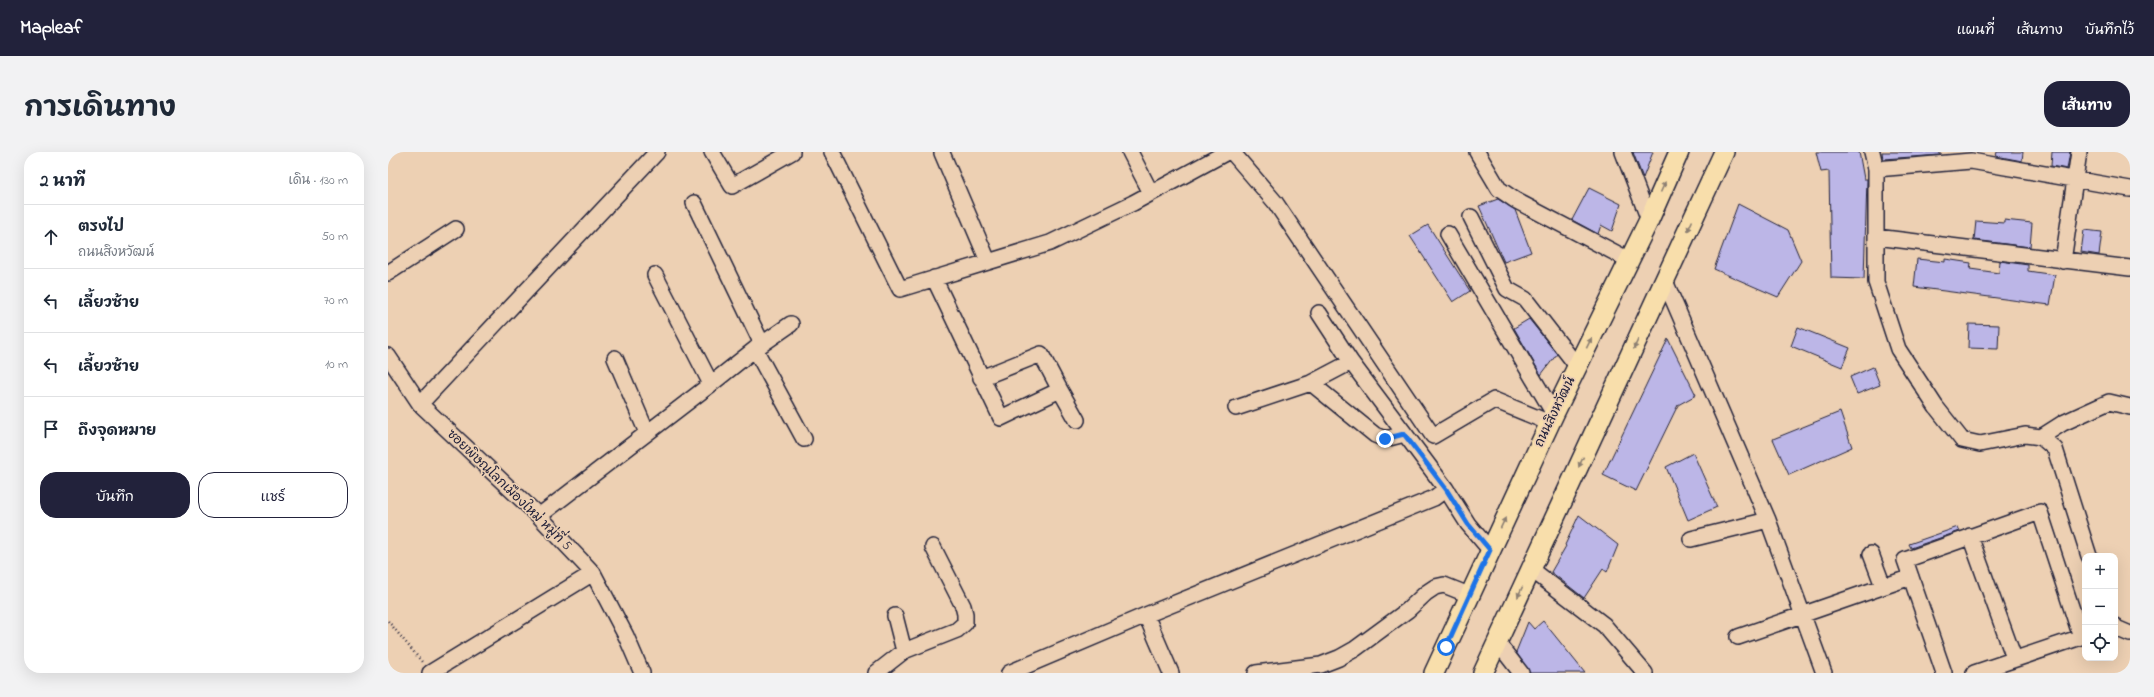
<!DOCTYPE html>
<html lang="th">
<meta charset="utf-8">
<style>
body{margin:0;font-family:"Indie Flower","Playpen Sans Thai",sans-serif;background:#f2f2f3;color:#1f2937}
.controls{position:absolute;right:12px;bottom:12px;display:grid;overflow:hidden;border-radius:8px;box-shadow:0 4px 16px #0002}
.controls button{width:36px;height:36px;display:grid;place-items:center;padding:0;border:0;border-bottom:1px solid #e0e1e3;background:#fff;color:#1f2937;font:20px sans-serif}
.stop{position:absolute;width:12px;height:12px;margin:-9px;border:3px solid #1a73e8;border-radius:50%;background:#fff}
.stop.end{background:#1a73e8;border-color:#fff;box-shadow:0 1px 4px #0008}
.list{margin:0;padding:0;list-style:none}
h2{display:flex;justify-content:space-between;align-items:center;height:52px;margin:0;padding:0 16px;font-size:17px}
h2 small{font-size:13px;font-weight:400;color:#747a83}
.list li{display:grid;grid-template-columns:26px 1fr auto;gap:12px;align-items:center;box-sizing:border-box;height:64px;padding:0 16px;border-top:1px solid #e0e1e3}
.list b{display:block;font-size:15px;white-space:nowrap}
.list p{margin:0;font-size:13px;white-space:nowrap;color:#747a83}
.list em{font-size:13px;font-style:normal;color:#747a83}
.actions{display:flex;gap:8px;padding:12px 16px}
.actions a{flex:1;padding:9px 0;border:1px solid #22223b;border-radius:16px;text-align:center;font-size:14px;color:#22223b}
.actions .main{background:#22223b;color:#fff}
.icon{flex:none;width:22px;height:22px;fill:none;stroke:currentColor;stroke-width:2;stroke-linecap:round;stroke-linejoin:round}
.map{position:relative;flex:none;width:1742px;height:521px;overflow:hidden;border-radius:16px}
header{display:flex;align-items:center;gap:24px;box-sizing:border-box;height:56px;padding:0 20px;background:#22223b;color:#fff}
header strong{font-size:19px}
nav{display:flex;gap:22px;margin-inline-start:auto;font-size:14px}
.intro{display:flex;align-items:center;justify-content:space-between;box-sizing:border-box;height:96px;padding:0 24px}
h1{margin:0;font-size:28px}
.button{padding:10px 18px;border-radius:16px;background:#22223b;color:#fff;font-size:14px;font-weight:700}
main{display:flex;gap:24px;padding:0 24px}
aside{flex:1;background:#fff;border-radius:16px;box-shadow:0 4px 16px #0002}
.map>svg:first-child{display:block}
</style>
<header>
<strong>Mapleaf</strong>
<nav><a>แผนที่</a><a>เส้นทาง</a><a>บันทึกไว้</a></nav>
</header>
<div class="intro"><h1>การเดินทาง</h1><a class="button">เส้นทาง</a></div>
<main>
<aside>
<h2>2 นาที<small>เดิน · 130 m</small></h2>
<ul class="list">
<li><svg class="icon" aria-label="ahead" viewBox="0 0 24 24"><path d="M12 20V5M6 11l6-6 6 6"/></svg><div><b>ตรงไป</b><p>ถนนสิงหวัฒน์</p></div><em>50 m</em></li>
<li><svg class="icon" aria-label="left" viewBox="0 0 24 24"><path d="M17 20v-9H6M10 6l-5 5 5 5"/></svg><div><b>เลี้ยวซ้าย</b></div><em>70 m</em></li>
<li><svg class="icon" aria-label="left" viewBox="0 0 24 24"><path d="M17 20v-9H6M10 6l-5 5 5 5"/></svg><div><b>เลี้ยวซ้าย</b></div><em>10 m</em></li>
<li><svg class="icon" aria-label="arrive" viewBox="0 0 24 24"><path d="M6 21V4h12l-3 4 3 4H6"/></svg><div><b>ถึงจุดหมาย</b></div></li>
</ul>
<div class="actions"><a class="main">บันทึก</a><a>แชร์</a></div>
</aside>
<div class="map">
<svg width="1742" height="521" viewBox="0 0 1742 521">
<rect width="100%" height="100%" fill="#edd0b3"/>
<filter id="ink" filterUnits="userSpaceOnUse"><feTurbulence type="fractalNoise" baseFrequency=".025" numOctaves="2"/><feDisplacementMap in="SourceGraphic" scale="8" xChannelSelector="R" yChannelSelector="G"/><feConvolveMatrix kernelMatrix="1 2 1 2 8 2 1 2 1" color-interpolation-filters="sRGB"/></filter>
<g filter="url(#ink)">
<path fill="#bcb6e7" stroke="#22223b" d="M1245 0H1265L1255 26 1246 3Z
M1428 0H1471L1476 27H1479L1476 127 1443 126 1441 19 1433 20Z
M1494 0H1552V3L1495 7Z
M1609 0H1635L1634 9 1608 4Z
M1664 0H1682L1679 17 1663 14Z
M1201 36 1233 52 1224 79 1213 73 1210 82 1184 68Z
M1110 47 1127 58 1143 100 1116 110 1091 54Z
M1350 52 1400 78 1413 109 1390 145 1326 117Z
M1616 68 1644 71 1642 95 1586 88 1588 69 1616 71Z
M1040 73 1082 139 1065 150 1022 84Z
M1696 78 1714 80 1711 103 1693 100Z
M1529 107 1557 110V107L1583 111 1582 117 1611 121 1612 109 1640 113V119L1667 123 1662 153 1526 135Z
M1141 167 1169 202 1153 223 1126 176Z
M1581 172 1611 173 1610 197 1580 196Z
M1410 175 1462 196 1454 215 1403 194Z
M1280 187 1308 243 1290 253 1248 339 1215 323Z
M1485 215 1492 233 1469 242 1462 225Z
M1452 260 1464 295 1401 323 1385 287Z
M1305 301 1329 355 1300 368 1278 315Z
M1191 363 1230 393 1219 420 1215 417 1196 446 1163 420 1178 394 1177 393Z
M1570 375 1572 379 1523 396 1521 392Z
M1155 469 1197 521H1142L1128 500 1140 470 1146 477Z"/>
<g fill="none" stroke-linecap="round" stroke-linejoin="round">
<defs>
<path id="minor" d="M324 0 344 34 404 0
M444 0 512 137 662 91 745 51 839 0
M742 0 763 41
M844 0 887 50 1045 284 1106 248 1162 271
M1089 0 1111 37 1127 48 1241 108
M1235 0 1261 68
M1484 0 1488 17V130L1510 197 1548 255 1574 288 1592 292 1637 283 1653 285 1667 297 1701 404
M554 1 600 109
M1488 17 1583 9 1742 37
M306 51 374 192
M1083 65 1119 137 1137 147 1189 214
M1060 82 1166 262
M1488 85 1742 116
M1675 109 1691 0
M0 121 68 77
M267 123 323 232
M546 126 613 266 672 238 689 268
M1277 129 1380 368 1436 521
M931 161 963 210 1017 282
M367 197 416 287
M0 204 32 252 151 364 205 421 238 484 254 521
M227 206 259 281
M593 226 653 202 672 238
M923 231 963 210
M32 252 269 0
M848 256 923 231 987 283 997 287 1017 282 1058 337
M1653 285 1675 271 1721 250 1742 255
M151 364 323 232 367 197 403 172
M1582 384 1626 506
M1303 387 1380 368
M1483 402 1495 434
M1143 417 1216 473 1257 521
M758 463 783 521
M1727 474 1728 476 1742 482
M1350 485 1523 425
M1109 490 1133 521
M516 499 569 478 577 471V462L575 454 545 395
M42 521 205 421
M488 521 516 499 507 464
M621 521 758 463 1046 346 1058 337 1080 372 1102 398
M868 521 933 513 951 506 967 497 1020 458 1038 441 1047 435 1056 433 1081 443
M1556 521 1517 408 1652 360 1693 485 1586 521"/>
<path id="major" d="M1046 521 1166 262 1261 68 1291 0
M1095 521 1336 0"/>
</defs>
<use href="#minor" stroke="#22223b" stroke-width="18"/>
<use href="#major" stroke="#22223b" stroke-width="22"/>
<path stroke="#22223b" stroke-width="2.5" stroke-dasharray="1 3" stroke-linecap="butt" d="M0 469 34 510"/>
<use href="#minor" stroke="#edd0b3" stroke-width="15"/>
<use href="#major" stroke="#f8deab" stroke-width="19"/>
</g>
<defs><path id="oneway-solid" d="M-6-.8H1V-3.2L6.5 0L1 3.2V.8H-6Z"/></defs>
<g fill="#8d8073">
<use href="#oneway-solid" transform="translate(1275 35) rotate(-66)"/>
<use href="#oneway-solid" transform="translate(1302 74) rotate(114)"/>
<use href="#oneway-solid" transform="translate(1201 191) rotate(-64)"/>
<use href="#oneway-solid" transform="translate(1248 192) rotate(115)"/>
<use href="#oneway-solid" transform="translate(1193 310) rotate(115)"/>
<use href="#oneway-solid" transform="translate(1115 371) rotate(-65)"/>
<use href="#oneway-solid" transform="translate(1132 440) rotate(115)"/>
</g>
</g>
<g fill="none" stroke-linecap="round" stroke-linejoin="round" filter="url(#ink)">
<path stroke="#1a73e8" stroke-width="5" d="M997 287 1016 282 1058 337 1080 372 1102 398 1058 495"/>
</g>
<g text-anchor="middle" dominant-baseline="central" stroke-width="3.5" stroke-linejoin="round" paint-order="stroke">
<g font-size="13" fill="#22223b" stroke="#edd0b3">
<text transform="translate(1167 260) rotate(-64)">ถนนสิงหวัฒน์</text>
<text transform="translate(121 338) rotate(44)">ซอยพิษณุโลกเมืองใหม่ หมู่ที่ 5</text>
</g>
</g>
</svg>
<div class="controls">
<button>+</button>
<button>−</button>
<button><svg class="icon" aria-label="locate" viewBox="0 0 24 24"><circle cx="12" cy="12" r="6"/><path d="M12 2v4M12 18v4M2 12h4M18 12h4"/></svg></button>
</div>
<div class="stop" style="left:1058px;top:495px"></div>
<div class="stop end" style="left:997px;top:287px"></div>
</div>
</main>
